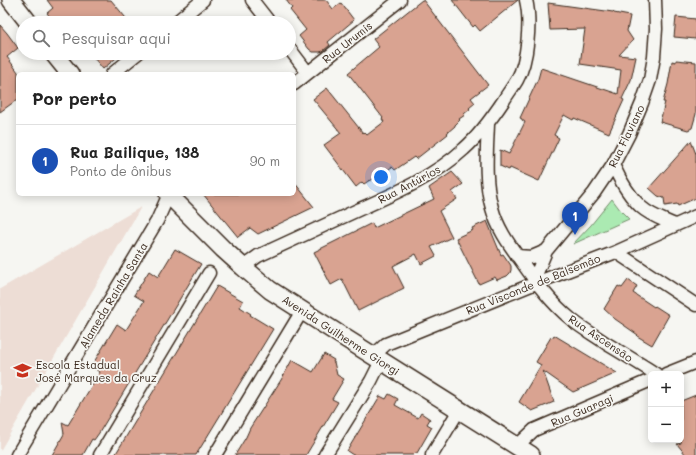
<!DOCTYPE html>
<html lang="pt">
<meta charset="utf-8">
<style>
body{margin:0;font-family:Mali,sans-serif;background:#f6f6f6;color:#222}
.controls{position:absolute;right:12px;bottom:12px;display:grid;overflow:hidden;border-radius:6px;box-shadow:0 2px 10px #0003}
.controls button{width:36px;height:36px;display:grid;place-items:center;padding:0;border:0;border-bottom:1px solid #e0e0e0;background:#fff;color:#222;font:20px sans-serif}
.you{position:absolute;left:381px;top:177px;width:14px;height:14px;margin:-10px;border:3px solid #fff;border-radius:50%;background:#1a73e8;box-shadow:0 0 0 6px #1a73e833}
.badge{display:grid;place-items:center;width:26px;height:26px;border-radius:50%;background:#c8321e;color:#fff;font-size:13px;font-weight:700}
.pin{position:absolute;translate:-50% -33px;filter:drop-shadow(0 1px 2px #0008)}
.pin::after{content:'';position:absolute;top:21px;width:14px;height:12px;background:inherit;clip-path:polygon(0 0,100% 0,50% 100%)}
.list{margin:0;padding:0;list-style:none}
h2{display:flex;justify-content:space-between;align-items:center;height:52px;margin:0;padding:0 16px;font-size:17px}
h2 small{font-size:13px;font-weight:400;color:#767676}
.list li{display:grid;grid-template-columns:26px 1fr auto;gap:12px;align-items:center;box-sizing:border-box;height:72px;padding:0 16px;border-top:1px solid #e0e0e0}
.list b{display:block;font-size:15px;white-space:nowrap}
.list p{margin:0;font-size:13px;white-space:nowrap;color:#767676}
.list em{font-size:13px;font-style:normal;color:#767676}
.icon{flex:none;width:22px;height:22px;fill:none;stroke:currentColor;stroke-width:2;stroke-linecap:round;stroke-linejoin:round}
.map{position:relative;flex:none;width:696px;height:455px;overflow:hidden}
.search{position:absolute;background:#fff;box-shadow:0 2px 10px #0003;left:16px;top:16px;width:280px;height:44px;display:flex;align-items:center;gap:10px;box-sizing:border-box;padding:0 14px;border-radius:22px;color:#767676;font-size:15px}
.panel{position:absolute;background:#fff;box-shadow:0 2px 10px #0003;left:16px;top:72px;width:280px;height:124px;border-radius:6px}
.map>svg:first-child{display:block}
</style>
<div class="map">
<svg width="696" height="455" viewBox="0 0 696 455">
<rect width="100%" height="100%" fill="#f6f6f2"/>
<filter id="ink" filterUnits="userSpaceOnUse"><feTurbulence type="fractalNoise" baseFrequency=".025" numOctaves="2"/><feDisplacementMap in="SourceGraphic" scale="8" xChannelSelector="R" yChannelSelector="G"/><feConvolveMatrix kernelMatrix="1 2 1 2 8 2 1 2 1" color-interpolation-filters="sRGB"/></filter>
<g filter="url(#ink)">
<path fill="#edddd5" d="M141 207 0 451V289Z"/>
<path fill="#abeab2" stroke="#738a68" d="M612 199 621 211 629 219 573 244 591 225Z"/>
<path fill="#d9a391" stroke="#3b2a1e" d="M47 0H111L130 23H55L47 13 53 8Z
M286 0H326L333 9 341 3 354 20 328 42 330 45 323 51 320 52H313L309 49 299 36 306 30 290 10 292 8Z
M422 0H423L488 85 471 98 475 103 469 108 470 109 464 114 465 115 459 119 460 120 455 125V126L447 133 448 134 416 159 414 157 395 170 392 167 377 177H376L370 181V180L364 184 362 182 356 187 324 145 341 133 313 99 327 88 363 133 364 132 367 135 384 122 382 119 383 118 348 73 379 47 373 39Z
M452 0H518L480 31 475 25 473 27Z
M548 3 613 12 614 13 630 16 627 31 633 40 619 55 636 57 631 80 622 99 624 100 609 133 574 118 573 120 564 115 554 135 559 138 539 181 510 168 509 170 500 166V150L509 154 525 122 522 120V119L520 118 538 79 541 68 618 94 621 70 580 64 585 29 550 30Z
M676 17 696 19V39L674 37Z
M0 25 7 33 18 48 7 57 18 72V99L0 112Z
M90 53H122L103 69Z
M676 60 696 62V114L692 128 688 130 660 122 665 102H663L668 84 672 61 676 62Z
M691 141 696 154V198L678 206 677 204 665 206 664 198 658 196 649 188Z
M452 172 463 184 452 192 457 199 439 211 452 237 431 247 436 256 421 264 416 254 393 266 404 288 358 311 342 279 331 285 314 252 372 223 374 228 434 199 429 188Z
M294 182 314 207 258 234 250 228 238 237 203 194H294Z
M487 221 501 255 503 254 510 264 511 266V270L510 273 507 276 497 280 495 277 479 284 456 238 473 230 472 228Z
M175 249 201 264 190 282 99 433 94 440 92 439 83 455H52L64 434 62 422 68 425 100 372 91 367 117 324 126 330 144 301 134 295 149 271 158 277Z
M628 280 637 286 633 293 654 307 655 306 669 315 652 345 637 336 638 335 615 319 604 309 618 286 622 288Z
M217 286 243 301 240 307 251 314 250 315 273 329 196 455H115Z
M554 335 617 373 573 392 543 371 554 402 532 411 519 402 541 365 536 362 551 337 552 338Z
M324 354 334 360 333 362H334L337 375 344 379 332 399 338 402 306 455H235L246 437 250 428 281 380 292 360 313 372Z
M389 394 398 399 395 405 418 418 421 413 430 419 427 424 432 427 417 453H415L413 455H353L347 451 380 396 386 399Z
M696 395V455H686L677 444 681 443V401Z"/>
<g fill="none" stroke-linecap="round" stroke-linejoin="round">
<defs>
<path id="street" d="M252 0 270 23
M175 23 203 0
M289 48 308 73
M112 74 138 53
M294 84 400 0
M488 124C487 151 484 181 492 208 497 227 508 243 519 258 535 281 551 303 572 320 583 329 596 336 607 344 624 354 640 364 656 374
M613 165C620 180 629 196 641 207 651 216 664 220 675 225
M616 252 696 305
M517 256 532 257 546 251
M243 267 258 256C292 240 326 225 360 209 396 193 435 176 464 149 480 135 492 118 504 100 508 93 513 87 517 80 528 61 531 21 526 0
M534 280 546 251 594 193 613 165 629 134 642 103 650 80 654 57 656 29 655 0
M373 356 386 344 536 283 616 252 696 216
M666 374 696 362
M517 446 534 430 651 380
M17 455 157 221 169 194
M100 455 209 273
M215 455 302 311
M325 455 371 381 381 361
M432 455 459 410"/>
<path id="secondary" d="M11 0 29 23
M53 53 70 74
M168 194 223 249 243 267 270 290 345 338 531 455"/>
</defs>
<use href="#street" stroke="#3b2a1e" stroke-width="15"/>
<use href="#secondary" stroke="#3b2a1e" stroke-width="20"/>
<use href="#street" stroke="#f6f6f2" stroke-width="12"/>
<use href="#secondary" stroke="#f6f6f2" stroke-width="17"/>
</g>
</g>
<defs>
<symbol id="school-bare" viewBox="-9 -9 18 18"><path d="M0-5L7-2L0 1L-7-2ZM-4 1L0 2.5L4 1V4Q0 6-4 4Z" fill="#c8321e" stroke="#f6f6f2" stroke-width="2.5" paint-order="stroke"/></symbol>
</defs>
<g fill-rule="evenodd">
<use href="#school-bare" x="10" y="358" width="25" height="25"/>
</g>
<g text-anchor="middle" dominant-baseline="central" stroke-width="3.5" stroke-linejoin="round" paint-order="stroke">
<g font-size="11" fill="#3b2a1e" stroke="#f6f6f2">
<text transform="translate(347 42) rotate(-38)">Rua Urumis</text>
<text transform="translate(626 136) rotate(-64)">Rua Flaviano</text>
<text transform="translate(409 184) rotate(-28)">Rua Antúrios</text>
<text transform="translate(533 284) rotate(-22)">Rua Visconde de Balsemão</text>
<text transform="translate(113 295) rotate(-59)">Alameda Rainha Santa</text>
<text transform="translate(341 335) rotate(33)">Avenida Guilherme Giorgi</text>
<text transform="translate(601 338) rotate(34)">Rua Ascensão</text>
<text transform="translate(582 410) rotate(-23)">Rua Guaragi</text>
</g>
<g font-size="11" fill="#3b2a1e" stroke="#f6f6f2" text-anchor="start">
<text x="36" y="364">Escola Estadual<tspan x="36" dy="13">José Marques da Cruz</tspan></text>
</g>
</g>
</svg>
<div class="controls">
<button>+</button>
<button>−</button>
</div>
<div class="you"></div>
<div class="pin badge" style="left:575px;top:235px;background:#1a4fb4">1</div>
<div class="search"><svg class="icon" aria-label="search" viewBox="0 0 24 24"><circle cx="10" cy="10" r="6"/><path d="M15 15l6 6"/></svg>Pesquisar aqui</div>
<section class="panel">
<h2>Por perto<small></small></h2>
<ul class="list">
<li><span class="badge" style="background:#1a4fb4">1</span><div><b>Rua Bailique, 138</b><p>Ponto de ônibus</p></div><em>90 m</em></li>
</ul>
</section>
</div>
